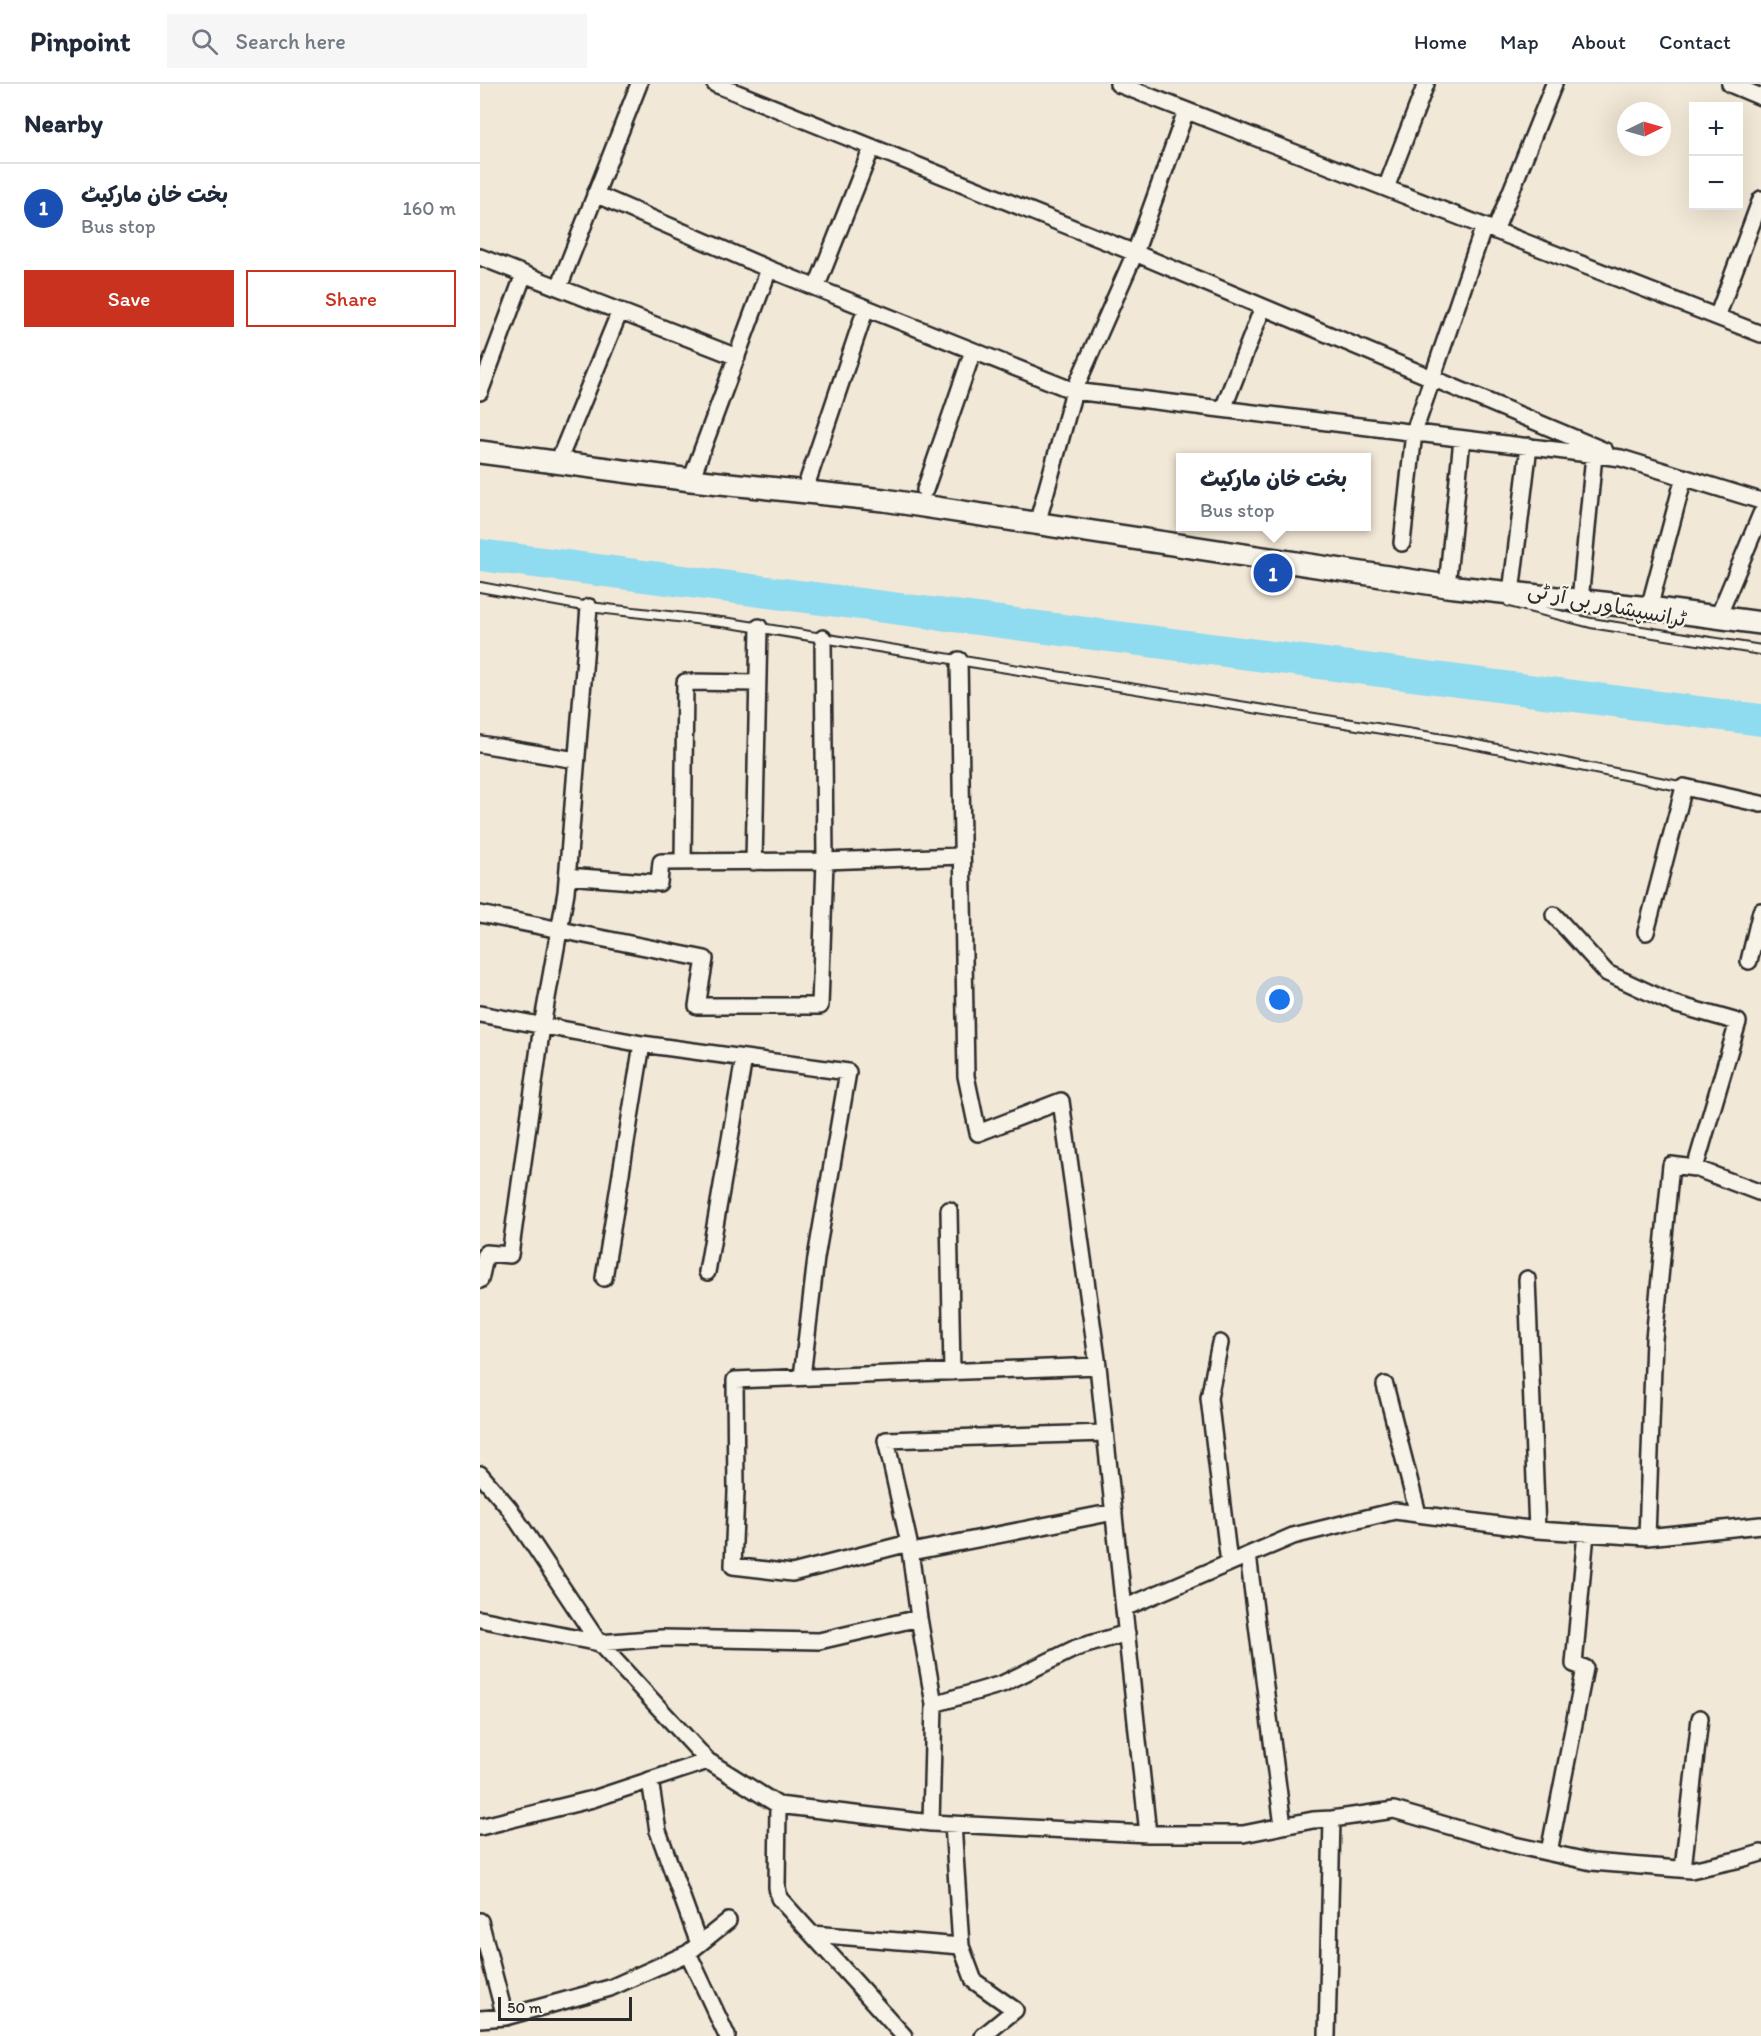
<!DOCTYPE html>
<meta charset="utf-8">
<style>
body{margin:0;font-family:Itim,"Playpen Sans Arabic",sans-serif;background:#f6f6f7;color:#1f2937}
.controls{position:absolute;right:18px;top:18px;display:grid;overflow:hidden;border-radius:0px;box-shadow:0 6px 24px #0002}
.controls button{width:54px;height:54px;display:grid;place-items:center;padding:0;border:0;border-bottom:2px solid #e0e1e3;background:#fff;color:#1f2937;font:30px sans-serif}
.compass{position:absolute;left:1137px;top:18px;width:54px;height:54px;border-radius:50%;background:#fff;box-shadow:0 6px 24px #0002;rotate:85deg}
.scale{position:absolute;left:18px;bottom:15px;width:134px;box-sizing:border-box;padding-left:6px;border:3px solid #2b2b2b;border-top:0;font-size:16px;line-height:21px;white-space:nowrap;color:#2b2b2b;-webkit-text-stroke:4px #f7f3e8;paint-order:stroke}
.you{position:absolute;left:800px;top:916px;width:21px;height:21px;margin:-15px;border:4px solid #fff;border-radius:50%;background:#1a73e8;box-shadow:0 0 0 9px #1a73e833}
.badge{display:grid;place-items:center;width:39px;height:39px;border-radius:50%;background:#c8321e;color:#fff;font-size:20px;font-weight:700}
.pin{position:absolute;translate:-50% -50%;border:3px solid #fff;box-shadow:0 2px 6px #0006}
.popup{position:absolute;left:696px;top:369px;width:195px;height:78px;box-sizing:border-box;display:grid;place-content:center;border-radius:0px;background:#fff;filter:drop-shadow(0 2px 4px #0005);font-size:20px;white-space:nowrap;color:#747a83}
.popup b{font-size:22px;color:#1f2937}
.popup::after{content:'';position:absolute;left:50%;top:100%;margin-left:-12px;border:12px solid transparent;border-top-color:#fff}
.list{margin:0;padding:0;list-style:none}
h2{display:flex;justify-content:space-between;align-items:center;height:78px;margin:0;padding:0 24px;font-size:26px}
h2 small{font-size:20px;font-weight:400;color:#747a83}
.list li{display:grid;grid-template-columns:39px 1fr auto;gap:18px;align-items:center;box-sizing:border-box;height:90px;padding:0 24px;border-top:2px solid #e0e1e3}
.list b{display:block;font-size:22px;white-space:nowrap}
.list p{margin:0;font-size:20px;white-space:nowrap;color:#747a83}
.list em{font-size:20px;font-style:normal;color:#747a83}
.actions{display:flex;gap:12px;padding:18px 24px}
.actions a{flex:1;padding:14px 0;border:2px solid #c8321e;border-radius:0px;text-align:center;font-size:21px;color:#c8321e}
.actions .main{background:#c8321e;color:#fff}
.icon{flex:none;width:33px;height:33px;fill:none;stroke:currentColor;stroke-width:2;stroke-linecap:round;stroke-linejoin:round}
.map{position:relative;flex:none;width:1281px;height:1952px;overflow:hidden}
header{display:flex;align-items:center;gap:36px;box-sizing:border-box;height:84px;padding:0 30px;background:#fff;border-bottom:2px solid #e0e1e3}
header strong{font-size:28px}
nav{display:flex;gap:33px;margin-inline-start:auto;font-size:21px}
.search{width:420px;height:54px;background:#f6f6f7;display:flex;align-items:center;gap:15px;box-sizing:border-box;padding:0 21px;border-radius:0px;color:#747a83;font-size:22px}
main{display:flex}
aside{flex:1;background:#fff}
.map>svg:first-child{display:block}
</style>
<header>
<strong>Pinpoint</strong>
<div class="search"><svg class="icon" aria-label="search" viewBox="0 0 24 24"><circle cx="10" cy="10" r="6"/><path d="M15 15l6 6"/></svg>Search here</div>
<nav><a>Home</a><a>Map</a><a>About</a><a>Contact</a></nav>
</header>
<main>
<aside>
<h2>Nearby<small></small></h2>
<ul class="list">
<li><span class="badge" style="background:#1a4fb4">1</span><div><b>بخت خان مارکیٹ</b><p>Bus stop</p></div><em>160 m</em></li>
</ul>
<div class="actions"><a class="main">Save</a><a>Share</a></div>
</aside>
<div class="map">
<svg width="1281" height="1952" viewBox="0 0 1281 1952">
<rect width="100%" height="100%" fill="#f2e8d7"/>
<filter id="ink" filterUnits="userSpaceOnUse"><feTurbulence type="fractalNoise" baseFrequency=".0167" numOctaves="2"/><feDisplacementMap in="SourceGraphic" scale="12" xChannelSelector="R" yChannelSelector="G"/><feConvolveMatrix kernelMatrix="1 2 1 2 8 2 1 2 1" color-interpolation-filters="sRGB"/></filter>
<g filter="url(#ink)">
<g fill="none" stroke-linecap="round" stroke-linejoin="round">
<path stroke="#8fdbef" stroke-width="32" d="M0 471 1281 636"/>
<defs>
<path id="lane" d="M0 503 109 523 250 539 982 658 1204 703
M1029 518 1111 539 1281 566"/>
<path id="street" d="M235 0 655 169 1125 367
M638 0 1281 250
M1250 0 1281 13
M906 104 946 0
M115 110 289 185 594 307 1141 374 1281 417
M1015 147 1074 0
M0 173 257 273
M79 203 159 0
M336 204 392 63
M1237 233 1281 115
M0 308 44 190
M743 325 783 223
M78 378 140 227
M211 396 289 185
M445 406 493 267
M324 408 386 224
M557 440 594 307 655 169 706 27
M922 459 934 348 1004 142
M967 502 982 355
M1031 509 1049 362
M1100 517 1114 371
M1169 524 1204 393
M1238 533 1281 430
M479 576 486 992 498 1049 581 1017 618 1282 668 1750
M0 660 96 676
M203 778 205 598 278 599
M274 778 279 543
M87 792 179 799 181 778 345 777 481 772
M0 830 225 875 217 922H340L345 777 343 554
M1074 831 1127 889 1194 920 1258 938 1215 1084
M1166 848 1204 703 1281 720
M1269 877 1281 827
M0 930 162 960 368 988 336 1174 322 1293
M469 1126 472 1288
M227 1188 264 974
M124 1194 162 960
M1047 1195 1057 1446
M0 1196 6 1169 30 1171 62 942 86 808 109 523
M740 1259 729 1314 749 1479
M905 1301 938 1430
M0 1390 29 1424 119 1559 228 1677 298 1721 451 1739 668 1750H763L833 1736 852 1735 914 1726 1034 1761 1112 1778 1211 1786 1261 1775 1281 1769
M1167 1453 1174 1255 1191 1081 1215 1084 1281 1109
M429 1459 406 1356 625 1349
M431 1468 634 1428
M768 1471 803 1742
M644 1524 813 1452 915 1427 1057 1446 1167 1453 1281 1441
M0 1535 119 1559 182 1554 339 1557 439 1534
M454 1620 522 1600 596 1564 647 1549
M170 1696 178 1747 219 1860
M298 1721 297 1803 299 1814 424 1952
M451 1739 454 1620 439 1534 429 1459 312 1489 253 1482 256 1408 255 1296 618 1282
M473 1740 481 1862
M0 1743 113 1715 228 1677
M1069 1768 1105 1584 1094 1580 1106 1449
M1203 1785 1220 1634
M0 1837 25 1933
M332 1850 481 1862 494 1897 535 1926 503 1952
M208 1869 247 1952
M0 1935 25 1933 130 1904 208 1869 248 1837
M847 1952 852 1735"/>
<path id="secondary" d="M0 368 211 396 404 416 967 502 1169 524 1281 539"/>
</defs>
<use href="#lane" stroke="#2b2b2b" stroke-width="12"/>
<use href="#street" stroke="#2b2b2b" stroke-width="20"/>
<use href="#secondary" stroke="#2b2b2b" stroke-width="26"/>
<use href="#lane" stroke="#f7f3e8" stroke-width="8"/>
<use href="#street" stroke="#f7f3e8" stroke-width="15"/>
<use href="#secondary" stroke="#f7f3e8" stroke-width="21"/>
</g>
</g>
<g text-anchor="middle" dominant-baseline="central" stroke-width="5" stroke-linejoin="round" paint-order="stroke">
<g font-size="21" fill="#2b2b2b" stroke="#f7f3e8">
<text transform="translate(1127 520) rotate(11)">ٹرانسپشاور بی آر ٹی</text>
</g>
</g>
</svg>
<div class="controls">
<button>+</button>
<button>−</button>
</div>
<svg class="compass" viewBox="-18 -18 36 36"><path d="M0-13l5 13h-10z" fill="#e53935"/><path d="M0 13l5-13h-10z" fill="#747a83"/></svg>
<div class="scale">50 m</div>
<div class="you"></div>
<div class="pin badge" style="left:793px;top:489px;background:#1a4fb4">1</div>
<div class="popup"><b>بخت خان مارکیٹ</b>Bus stop</div>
</div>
</main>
